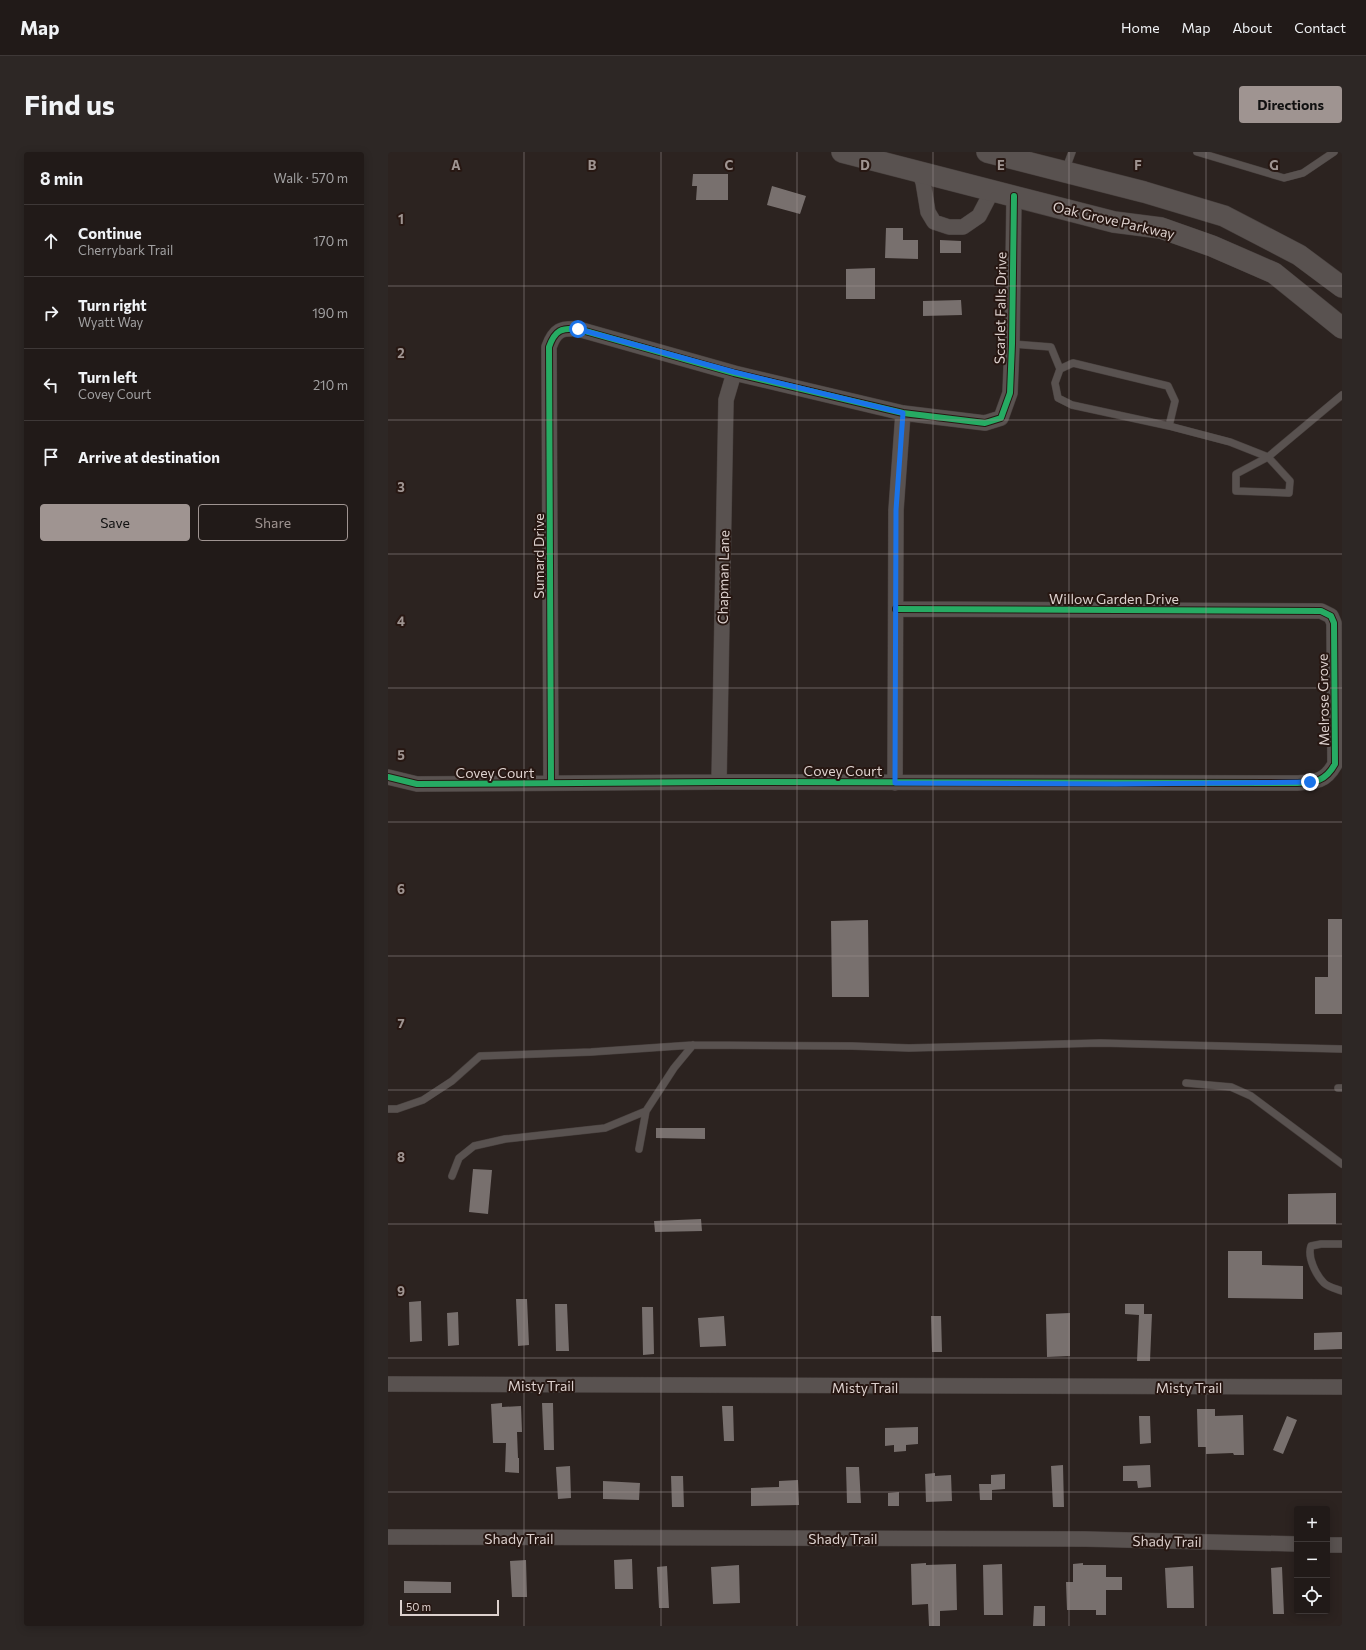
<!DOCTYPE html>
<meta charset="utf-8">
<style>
body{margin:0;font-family:Commissioner,sans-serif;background:#2d2725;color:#f1f3f6}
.controls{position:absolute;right:12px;bottom:12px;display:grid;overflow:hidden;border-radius:4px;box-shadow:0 2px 10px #0003}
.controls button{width:36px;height:36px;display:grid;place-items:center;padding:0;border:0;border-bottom:1px solid #3e3837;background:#211a18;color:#f1f3f6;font:20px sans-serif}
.scale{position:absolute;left:12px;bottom:10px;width:99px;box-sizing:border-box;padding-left:4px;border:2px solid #ddd1ce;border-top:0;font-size:11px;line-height:14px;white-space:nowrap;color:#ddd1ce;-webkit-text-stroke:3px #271712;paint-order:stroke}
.stop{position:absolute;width:12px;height:12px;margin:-9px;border:3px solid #1a73e8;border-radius:50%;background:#fff}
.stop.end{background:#1a73e8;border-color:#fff;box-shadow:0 1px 4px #0008}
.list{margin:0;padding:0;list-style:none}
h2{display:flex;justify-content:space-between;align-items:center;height:52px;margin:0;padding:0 16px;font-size:17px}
h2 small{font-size:13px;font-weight:400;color:#a2a1a2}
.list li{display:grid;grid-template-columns:26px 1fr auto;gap:12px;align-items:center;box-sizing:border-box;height:72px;padding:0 16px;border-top:1px solid #3e3837}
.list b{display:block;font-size:15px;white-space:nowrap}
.list p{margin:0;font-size:13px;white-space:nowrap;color:#a2a1a2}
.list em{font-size:13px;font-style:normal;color:#a2a1a2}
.actions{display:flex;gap:8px;padding:12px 16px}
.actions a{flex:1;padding:9px 0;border:1px solid #9f9491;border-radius:4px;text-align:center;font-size:14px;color:#9f9491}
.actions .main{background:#9f9491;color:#111}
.icon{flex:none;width:22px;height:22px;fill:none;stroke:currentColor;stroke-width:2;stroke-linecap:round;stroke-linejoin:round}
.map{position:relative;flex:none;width:954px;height:1474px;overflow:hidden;border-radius:4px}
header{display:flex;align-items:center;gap:24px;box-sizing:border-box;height:56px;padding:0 20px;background:#211a18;border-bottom:1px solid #3e3837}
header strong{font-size:19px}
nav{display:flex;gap:22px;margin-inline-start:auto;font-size:14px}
.intro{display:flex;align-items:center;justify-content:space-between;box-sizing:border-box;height:96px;padding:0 24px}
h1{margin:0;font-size:28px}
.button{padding:10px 18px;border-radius:4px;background:#9f9491;color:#111;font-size:14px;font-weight:700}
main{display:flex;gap:24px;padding:0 24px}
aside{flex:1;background:#211a18;border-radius:4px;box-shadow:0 2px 10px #0003}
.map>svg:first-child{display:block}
</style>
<header>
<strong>Map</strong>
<nav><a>Home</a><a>Map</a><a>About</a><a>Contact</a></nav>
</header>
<div class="intro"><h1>Find us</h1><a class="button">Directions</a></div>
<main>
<aside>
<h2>8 min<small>Walk · 570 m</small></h2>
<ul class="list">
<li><svg class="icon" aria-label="ahead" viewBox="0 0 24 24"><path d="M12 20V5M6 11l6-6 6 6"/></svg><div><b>Continue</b><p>Cherrybark Trail</p></div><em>170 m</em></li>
<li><svg class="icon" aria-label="right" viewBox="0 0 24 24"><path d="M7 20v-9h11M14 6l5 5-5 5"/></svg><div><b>Turn right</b><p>Wyatt Way</p></div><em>190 m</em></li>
<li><svg class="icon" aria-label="left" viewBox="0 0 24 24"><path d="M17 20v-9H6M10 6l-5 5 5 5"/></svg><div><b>Turn left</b><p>Covey Court</p></div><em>210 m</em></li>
<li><svg class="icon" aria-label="arrive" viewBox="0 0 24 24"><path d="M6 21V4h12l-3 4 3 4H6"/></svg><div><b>Arrive at destination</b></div></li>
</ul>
<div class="actions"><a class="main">Save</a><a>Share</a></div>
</aside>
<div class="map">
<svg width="954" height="1474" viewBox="0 0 954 1474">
<rect width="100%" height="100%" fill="#2c2320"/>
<path fill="#78706e" d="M305 22H340V48H308L309 34H304Z
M384 34 418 44 412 62 379 53Z
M498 76H515V88H530V107L497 106Z
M552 88 573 89V101H552Z
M487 116V147H458V117Z
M573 148 574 163 535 164V149Z
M940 767H954V862H927V825H940Z
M480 768 481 845H444L443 769Z
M268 976H317V987L268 986Z
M85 1017 104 1018 100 1062 81 1060Z
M948 1041V1072H900V1042Z
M313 1067 314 1079 267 1080 266 1069Z
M840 1099H874V1113L915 1114V1147L840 1146Z
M128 1147H139L141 1193 130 1194Z
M33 1149 34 1189 22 1190 21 1150Z
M167 1152H179L181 1199H168Z
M737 1152H756V1162H764L762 1209H749L751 1163 737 1162Z
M254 1155H265L266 1202 255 1203Z
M70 1160 71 1193 60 1194 59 1161Z
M682 1161V1204L659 1205 658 1162Z
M336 1164 338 1194 312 1195 310 1166Z
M543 1164H553L554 1200H544Z
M954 1180V1197L926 1198V1181Z
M114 1251V1255L133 1254 134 1280H129L130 1306H131V1321L117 1320 118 1291H105L103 1252Z
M154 1251H165L166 1298H156Z
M334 1254H345L346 1289H336Z
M809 1257H827V1264L855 1263 856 1303H846L845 1301 818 1302V1295H810Z
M751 1264H762L763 1291 752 1292Z
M899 1264 909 1268 895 1302 885 1298Z
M530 1275V1292L518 1293V1299L506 1300V1293L497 1294V1276Z
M675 1313 676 1355H665L663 1314Z
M762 1313 763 1335 750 1336 749 1329H735V1314Z
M182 1314 183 1346 170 1347 168 1315Z
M458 1315H471L473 1351H459Z
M547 1321V1324L563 1323 564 1349 538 1350 537 1322Z
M617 1322V1337L604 1338V1348H592L591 1332H603V1323Z
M283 1324H295L296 1355H284Z
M410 1328 411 1353 363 1354V1336L391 1335V1329Z
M215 1329 252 1331 251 1348 215 1347Z
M511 1340V1354H500V1341Z
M244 1407 245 1437H227L226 1408Z
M138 1408 139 1445H124L122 1409Z
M538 1411V1413L568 1412 569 1458 552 1459V1474H541L540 1452 524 1453 523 1412Z
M695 1411V1413H718V1425H734V1438H718V1463H708V1458H679L678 1430H685V1412Z
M614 1412 615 1463H596L595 1413Z
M351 1413 352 1451 325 1452 323 1415Z
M279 1414 281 1456H271L269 1415Z
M805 1414 806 1456H779L777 1416Z
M894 1415 896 1462H885L883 1416Z
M16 1429 63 1430V1441H16Z
M646 1454H657V1474H645Z"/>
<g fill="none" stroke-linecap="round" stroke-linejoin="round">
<defs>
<path id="service" d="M809 0 896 26 915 21 946 0
M677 19 684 0
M624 192 663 195 672 217
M781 274 787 249 780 234 685 211 672 217 667 231 670 246 684 253 781 274 842 290 880 305 954 243
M880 305 902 329 901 341 848 339V322Z
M798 931 843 935 863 944 954 1012
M950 936H954
M0 957H9L35 948 64 929 92 904 203 900 305 893 464 894 521 896 712 891 954 897
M251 997 258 959
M64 1024 71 1006 86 994 117 987 217 976 258 959 286 916 305 893
M954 1092H933L923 1094C919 1105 928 1123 936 1131 940 1135 949 1137 954 1139"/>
<path id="minor" d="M531 20 535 30 540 60 546 70 561 75H575L591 64 604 39
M0 625 29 632 331 630 908 631C927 630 937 630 947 612L946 471 943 464 933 459 508 457
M331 630 338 248 346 221
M163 631 161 195C167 178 173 176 190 177L346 221 515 261 597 271 613 266 622 241 624 192 626 44
M507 631 508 358 515 261
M0 1232 954 1235
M0 1385 697 1387 909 1392
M939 1393H954"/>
<path id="secondary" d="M454 0 726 70 773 76 824 94 886 121 954 176
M599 0 756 40 836 64 911 103 954 135"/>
</defs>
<use href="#service" stroke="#48403e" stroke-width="8"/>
<use href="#minor" stroke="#48403e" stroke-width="16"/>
<use href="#secondary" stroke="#48403e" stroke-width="22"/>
<use href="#service" stroke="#595250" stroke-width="7"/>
<use href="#minor" stroke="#595250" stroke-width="15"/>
<use href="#secondary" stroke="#595250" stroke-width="21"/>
<defs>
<path id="cycleway" d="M0 625 29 632 331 630 908 631C927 630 937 630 947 612L946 471 943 464 933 459 508 457
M163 631 161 195C167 178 173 176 190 177L346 221 515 261 597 271 613 266 622 241 624 192 626 44"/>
</defs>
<use href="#cycleway" stroke="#271712" stroke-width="8"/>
<use href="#cycleway" stroke="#26ab63" stroke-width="6"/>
</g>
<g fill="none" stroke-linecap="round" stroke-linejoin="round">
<path stroke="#1a73e8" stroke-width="5" d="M190 177 346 220 515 261 508 358 507 631 728 632 922 630"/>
</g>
<path fill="none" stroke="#9f9491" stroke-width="1" stroke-opacity="0.55" d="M136 0V1474M273 0V1474M409 0V1474M545 0V1474M681 0V1474M818 0V1474M0 134H954M0 268H954M0 402H954M0 536H954M0 670H954M0 804H954M0 938H954M0 1072H954M0 1206H954M0 1340H954"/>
<g text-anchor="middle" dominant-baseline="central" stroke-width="4" stroke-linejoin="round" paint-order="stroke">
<g font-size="14" fill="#ddd1ce" stroke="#271712">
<text transform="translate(726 68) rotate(13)">Oak Grove Parkway</text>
<text transform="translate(612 156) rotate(-89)">Scarlet Falls Drive</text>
<text transform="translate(150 404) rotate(-90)">Sumard Drive</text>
<text transform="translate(335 425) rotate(-89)">Chapman Lane</text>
<text x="726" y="446">Willow Garden Drive</text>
<text transform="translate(935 548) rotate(-91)">Melrose Grove</text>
<text x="455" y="618">Covey Court</text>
<text x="107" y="620">Covey Court</text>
<text x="153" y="1233">Misty Trail</text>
<text x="477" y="1235">Misty Trail</text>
<text x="801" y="1235">Misty Trail</text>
<text x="131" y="1386">Shady Trail</text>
<text x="455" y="1386">Shady Trail</text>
<text transform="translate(779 1389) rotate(1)">Shady Trail</text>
</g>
</g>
<g font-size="13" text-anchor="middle" font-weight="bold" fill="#9f9491" stroke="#271712" stroke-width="4" stroke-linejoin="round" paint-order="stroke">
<text x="68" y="18">A</text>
<text x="204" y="18">B</text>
<text x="341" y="18">C</text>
<text x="477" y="18">D</text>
<text x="613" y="18">E</text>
<text x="750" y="18">F</text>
<text x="886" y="18">G</text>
<text x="13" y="72">1</text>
<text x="13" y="206">2</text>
<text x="13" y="340">3</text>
<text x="13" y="474">4</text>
<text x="13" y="608">5</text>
<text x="13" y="742">6</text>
<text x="13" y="876">7</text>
<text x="13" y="1010">8</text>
<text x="13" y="1144">9</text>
</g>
</svg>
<div class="controls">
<button>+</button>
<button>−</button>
<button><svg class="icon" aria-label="locate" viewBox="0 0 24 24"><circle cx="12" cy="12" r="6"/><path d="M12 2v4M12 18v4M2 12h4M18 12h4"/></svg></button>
</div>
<div class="scale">50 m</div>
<div class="stop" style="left:190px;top:177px"></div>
<div class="stop end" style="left:922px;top:630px"></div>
</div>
</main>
